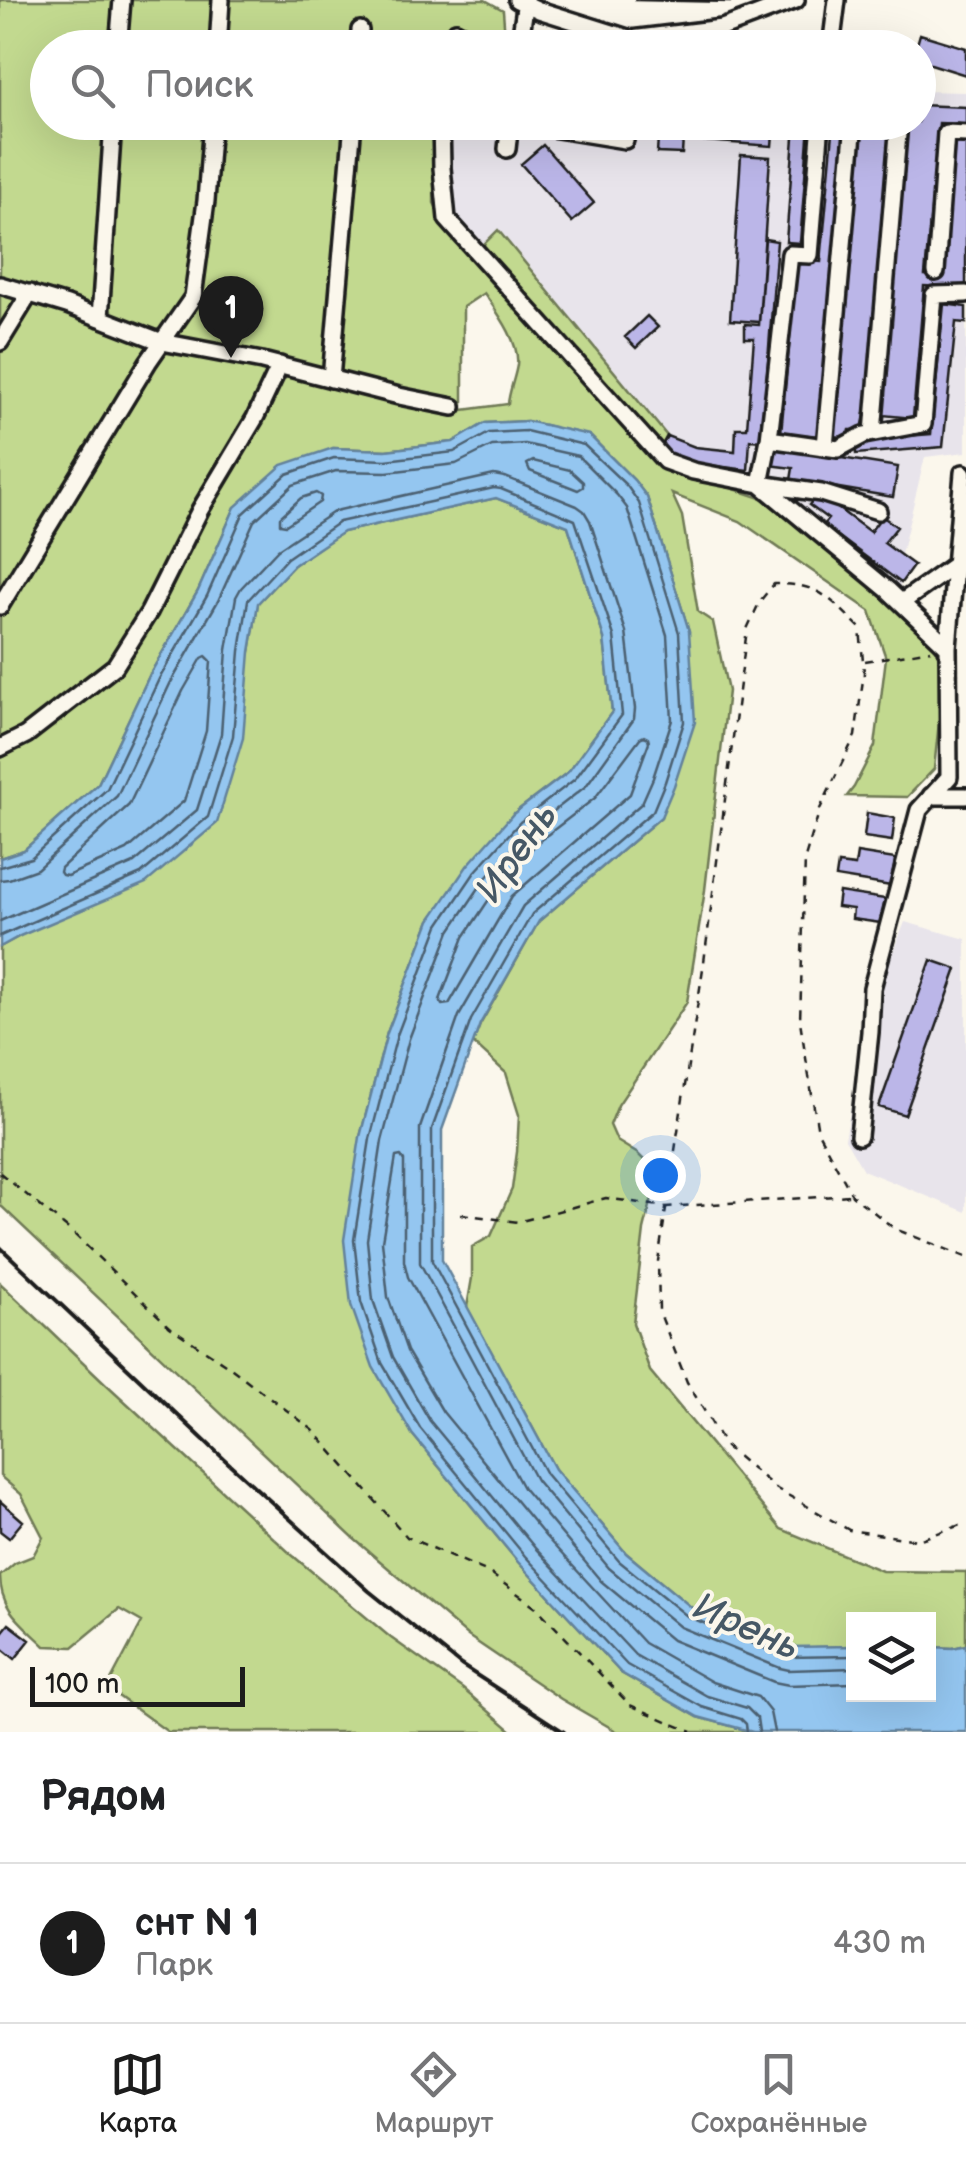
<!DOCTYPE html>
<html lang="ru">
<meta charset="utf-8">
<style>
body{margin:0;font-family:"Balsamiq Sans",sans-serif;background:#f6f6f6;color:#202124}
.controls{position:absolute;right:30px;bottom:30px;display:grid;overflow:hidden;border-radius:0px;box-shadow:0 10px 40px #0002}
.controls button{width:90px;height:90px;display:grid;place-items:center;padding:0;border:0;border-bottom:2px solid #e0e0e0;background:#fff;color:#202124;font:50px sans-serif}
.scale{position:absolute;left:30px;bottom:25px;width:215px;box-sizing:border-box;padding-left:10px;border:5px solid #1c1c1c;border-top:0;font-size:28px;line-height:35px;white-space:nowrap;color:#1c1c1c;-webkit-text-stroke:8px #fbf7ec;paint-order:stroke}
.you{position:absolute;left:660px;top:1175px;width:35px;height:35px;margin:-25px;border:8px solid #fff;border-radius:50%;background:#1a73e8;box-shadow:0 0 0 15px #1a73e833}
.badge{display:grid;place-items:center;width:65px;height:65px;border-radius:50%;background:#1c1c1c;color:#fff;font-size:32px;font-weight:700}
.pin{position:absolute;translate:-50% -82px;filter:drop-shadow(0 2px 5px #0008)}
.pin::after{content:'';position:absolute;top:52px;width:35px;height:30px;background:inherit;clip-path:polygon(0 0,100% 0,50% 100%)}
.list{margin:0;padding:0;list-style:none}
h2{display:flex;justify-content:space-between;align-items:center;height:130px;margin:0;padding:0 40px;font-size:42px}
h2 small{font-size:32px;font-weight:400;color:#757577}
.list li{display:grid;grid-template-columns:65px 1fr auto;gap:30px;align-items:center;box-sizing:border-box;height:160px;padding:0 40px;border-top:2px solid #e0e0e0}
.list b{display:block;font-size:38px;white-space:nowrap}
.list p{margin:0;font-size:32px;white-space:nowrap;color:#757577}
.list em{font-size:32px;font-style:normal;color:#757577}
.icon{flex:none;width:55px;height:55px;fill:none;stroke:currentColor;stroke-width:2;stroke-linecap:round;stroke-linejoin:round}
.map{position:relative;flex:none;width:966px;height:1732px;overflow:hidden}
.search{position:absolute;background:#fff;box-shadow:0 10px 40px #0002;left:30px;right:30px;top:30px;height:110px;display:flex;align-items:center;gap:25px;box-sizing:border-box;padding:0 35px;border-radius:55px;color:#757577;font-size:38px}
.sheet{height:290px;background:#fff}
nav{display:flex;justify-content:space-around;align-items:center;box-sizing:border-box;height:140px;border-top:2px solid #e0e0e0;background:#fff;font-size:28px;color:#757577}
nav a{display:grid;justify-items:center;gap:5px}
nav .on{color:#1c1c1c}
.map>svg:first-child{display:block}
</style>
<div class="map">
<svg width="966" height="1732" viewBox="0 0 966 1732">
<rect width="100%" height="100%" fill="#fbf7ec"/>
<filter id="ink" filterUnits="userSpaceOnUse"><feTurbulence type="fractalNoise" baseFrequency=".01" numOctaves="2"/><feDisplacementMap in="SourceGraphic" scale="20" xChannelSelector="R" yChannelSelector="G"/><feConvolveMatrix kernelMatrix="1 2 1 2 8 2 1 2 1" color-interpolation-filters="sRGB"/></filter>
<g filter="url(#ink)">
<path fill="#e8e4eb" d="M919 91 966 92V452L925 457 901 555 914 565 889 602 776 503 656 463 660 449 667 435 499 231 483 245 456 216 450 202 447 123 918 122Z
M905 922 966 939V1212L863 1170 845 1139 869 1011Z"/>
<path fill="#c2d98f" stroke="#6f7a56" stroke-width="2.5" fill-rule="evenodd" d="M0 0H485L503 10 505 39 463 29 455 24 435 47 48 48V122L435 123 434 203 444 221 656 463 776 503 934 643 944 675 934 769 907 797 847 796 854 787 875 746 886 658 870 611 740 521 672 494 682 516 698 612 713 622 728 691 705 890 687 1002 618 1105 610 1125 617 1141 638 1154 650 1166 657 1178 644 1230 633 1323 650 1371 781 1529 882 1571 966 1572V1645L953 1648 929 1647 928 1620H854L853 1646 789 1648 692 1608 626 1553 555 1469 467 1307 472 1278V1247L491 1236 512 1189 517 1152 519 1115 506 1073 473 1043 480 1025 539 921 661 817 689 631 647 497 634 480 590 436 527 421 486 423 453 442 386 450 333 448 235 507 198 591 150 674 98 784 24 850 0 858ZM484 293C497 312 520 342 517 365 515 378 509 391 508 404L463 410V307Z
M498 230 667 436 660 449 483 245Z
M496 498 568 526 604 638 612 712 568 772 513 814 430 920 387 1033 360 1137 412 1434 518 1562 621 1673 698 1717 753 1732H618L561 1699 468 1636 353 1538 0 1205V947L20 936 250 652 258 603 294 565 342 532Z
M0 1283 106 1384 292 1555 391 1638 463 1689 513 1732H168L107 1688 142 1622 119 1609 73 1647 45 1646C23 1624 0 1610 0 1576L15 1563 33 1556 43 1537 21 1494 0 1476Z"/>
<path fill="#94c6f0" stroke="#64829b" stroke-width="2.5" d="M527 421 589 435 634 480 647 497 689 631 695 722 674 786 661 817 539 921 480 1024 442 1130V1260L555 1469 626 1553 692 1608 789 1647 853 1646 854 1694H928L929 1647 953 1648 966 1645V1732H753L698 1717 621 1673 518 1562 412 1434 373 1367 351 1305 344 1240 360 1137 387 1033 430 920 467 866 513 814 568 772 612 712 604 638 568 526 496 498 343 532 294 565 258 603 250 652 243 738 217 823 146 883 20 936 0 947V858L24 850 98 784 150 674 198 591 235 507 282 465 333 448 386 450 453 442 485 423Z"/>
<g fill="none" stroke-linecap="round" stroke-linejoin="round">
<path stroke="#4c6071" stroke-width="2.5" d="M533 461 570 470 583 482V487L578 490 530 471 527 464Z
M316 493 321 496 320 502 286 525 280 524V517L301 498Z
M206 656 211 661 206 731 184 801 127 850 67 876 62 875 60 872 61 868 129 805 183 691 202 658Z
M644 736 648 738 649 742 630 794 512 896 449 1004 442 1005 440 1000 464 937 496 889 538 842 595 798 640 738Z
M0 867 31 858 107 789 159 679 207 596 243 514 287 474 334 458 386 460 454 452 489 433 526 431 584 445 627 486 639 503 679 633 684 722 665 782 653 811 532 914 471 1020 432 1129V1261L546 1474 619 1561 687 1616 785 1657 854 1656
M0 880 9 879 37 869 117 796 170 684 218 601 254 521 293 485 336 471 387 472 456 464 492 446 525 444 578 456 617 495 627 508 667 635 672 720 653 778 642 803 523 906 459 1016 420 1128V1263L536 1480 609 1568 680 1627 780 1668 789 1670 854 1668
M0 921 134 863 197 810 221 734 227 650 236 597 241 588 278 549 335 511 494 475 505 477 577 506 584 511 590 521 626 632 635 709 634 719 586 786 528 831 485 879 450 931 409 1039 382 1141 367 1240 373 1300 393 1357 430 1421 535 1548 635 1655 707 1696 747 1708 757 1718 759 1732
M0 936 141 874 208 817 233 736 240 651 248 600 287 558 339 522 494 488 501 489 575 520 614 636 622 715 575 779 520 822 475 872 439 925 397 1035 370 1139 354 1240 361 1302 382 1363 420 1428 525 1556 627 1665 702 1707 741 1719 746 1724 747 1732
M774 1732 770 1712 758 1697 712 1682 644 1643 546 1537 443 1412 407 1351 388 1297 382 1241 396 1157 401 1156 404 1161V1261L408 1277 523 1488 601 1581 672 1640 774 1682 789 1685 854 1683"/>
</g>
<path fill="#bbb6e8" stroke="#1c1c1c" stroke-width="2.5" d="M634 0H730V2Z
M920 34 966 48V75L918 60V48H916Z
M918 105 966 107V124L939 123 925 275 944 276 953 143 966 144V288L924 286 913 418 882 415 908 122H918Z
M659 122H684L682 154 657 153Z
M693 122H774L772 146 692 140Z
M834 122H848L819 436 781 433 797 260 821 262Z
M795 124 809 125 800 243 786 242Z
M861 125 893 128 866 409 862 430H850L849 438 834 436Z
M543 145 594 203 572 222 521 164Z
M741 155 770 157 759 322 730 320Z
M765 239 777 241 762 441 750 440 748 470 692 463 660 449 667 436 695 447 735 451 736 428H747L754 338H745V324L759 325Z
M944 304 966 307V323L956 322 943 447 856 454 855 440 931 434Z
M647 316 658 327 636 348 625 337Z
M772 447 898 467 893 497 791 480 793 468 769 465Z
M814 499 832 504 870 532 882 516 897 527 884 543 914 565 901 583 823 525 828 519 809 505Z
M867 813 895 818 892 841 864 837Z
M857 853 895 859 891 886 836 877 838 864 855 866Z
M839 892 885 899 881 923 852 919 853 909 837 907Z
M931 960 957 969 905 1115 879 1107Z
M0 1501 23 1521 9 1538 0 1531Z
M9 1624 30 1640 15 1659 0 1647V1635Z"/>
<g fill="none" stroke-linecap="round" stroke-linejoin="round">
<defs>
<path id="minor" d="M517 0 539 10 631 39 722 28 796 0
M118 48 122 0
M218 48 221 0
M359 48 360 30
M444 48 456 31 489 48
M519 48 526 0
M831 48 837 0
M441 122 442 168 447 219 665 461 693 471 760 484 769 439 838 449 864 435 923 424 934 295 966 294
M514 122 625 140
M507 149 510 122
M936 272 946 133 966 134
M0 285 67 305 162 342 262 361 399 396 453 407
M100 318 113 122
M0 342 30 293
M331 379 353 122
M873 433 899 122
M769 439 790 254 810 255 821 122
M825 447 854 122
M878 511 821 493 760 484 888 590 948 647
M902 602 956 564
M0 606 148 362 193 297 206 201 212 122
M0 748 26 735 115 666 149 612 200 510 255 418 280 365
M931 796H966
M859 1136 870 1032 872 988 919 810 949 777 948 647 963 473"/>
</defs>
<use href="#minor" stroke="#1c1c1c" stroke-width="22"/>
<path stroke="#1c1c1c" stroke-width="2.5" stroke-dasharray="8 8" stroke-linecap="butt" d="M865 661 931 650
M0 1173 72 1232 170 1327 228 1366 313 1430 407 1537 488 1572 536 1607 630 1705 692 1732
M461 1214 518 1222 606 1198 666 1207 850 1195
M966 1257 895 1229 852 1195 818 1132 800 1021 805 858 820 809 855 736 864 673 860 628C830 599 820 583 774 584L760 601 747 629 704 962 658 1261 659 1311 687 1382 726 1447 777 1489 849 1530 918 1540 966 1523"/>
<use href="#minor" stroke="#fbf7ec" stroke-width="15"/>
<path stroke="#1c1c1c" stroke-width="4" d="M0 1247 223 1458 369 1591 461 1665 564 1732"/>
</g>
</g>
<g text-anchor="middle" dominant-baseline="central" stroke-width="8" stroke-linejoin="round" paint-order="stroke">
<g font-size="38" font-style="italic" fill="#465866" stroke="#fbf7ec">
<text transform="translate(517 853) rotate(-55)">Ирень</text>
<text transform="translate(746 1627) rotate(24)">Ирень</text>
</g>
</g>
</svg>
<div class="controls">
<button><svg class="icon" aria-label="layers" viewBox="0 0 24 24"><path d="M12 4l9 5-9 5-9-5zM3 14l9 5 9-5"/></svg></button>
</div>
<div class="scale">100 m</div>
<div class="you"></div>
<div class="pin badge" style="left:231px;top:358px">1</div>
<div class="search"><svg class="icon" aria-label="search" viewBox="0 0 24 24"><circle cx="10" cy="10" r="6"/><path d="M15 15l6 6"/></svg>Поиск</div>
</div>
<section class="sheet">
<h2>Рядом<small></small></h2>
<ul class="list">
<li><span class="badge">1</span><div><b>снт N 1</b><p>Парк</p></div><em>430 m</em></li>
</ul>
</section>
<nav>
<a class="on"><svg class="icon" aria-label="map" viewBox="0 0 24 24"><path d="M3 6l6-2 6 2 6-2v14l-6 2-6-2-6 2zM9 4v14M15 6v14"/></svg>Карта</a>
<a><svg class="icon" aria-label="directions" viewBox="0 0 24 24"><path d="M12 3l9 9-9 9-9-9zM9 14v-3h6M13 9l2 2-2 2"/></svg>Маршрут</a>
<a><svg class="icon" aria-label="saved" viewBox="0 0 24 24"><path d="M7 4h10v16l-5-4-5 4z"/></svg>Сохранённые</a>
</nav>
